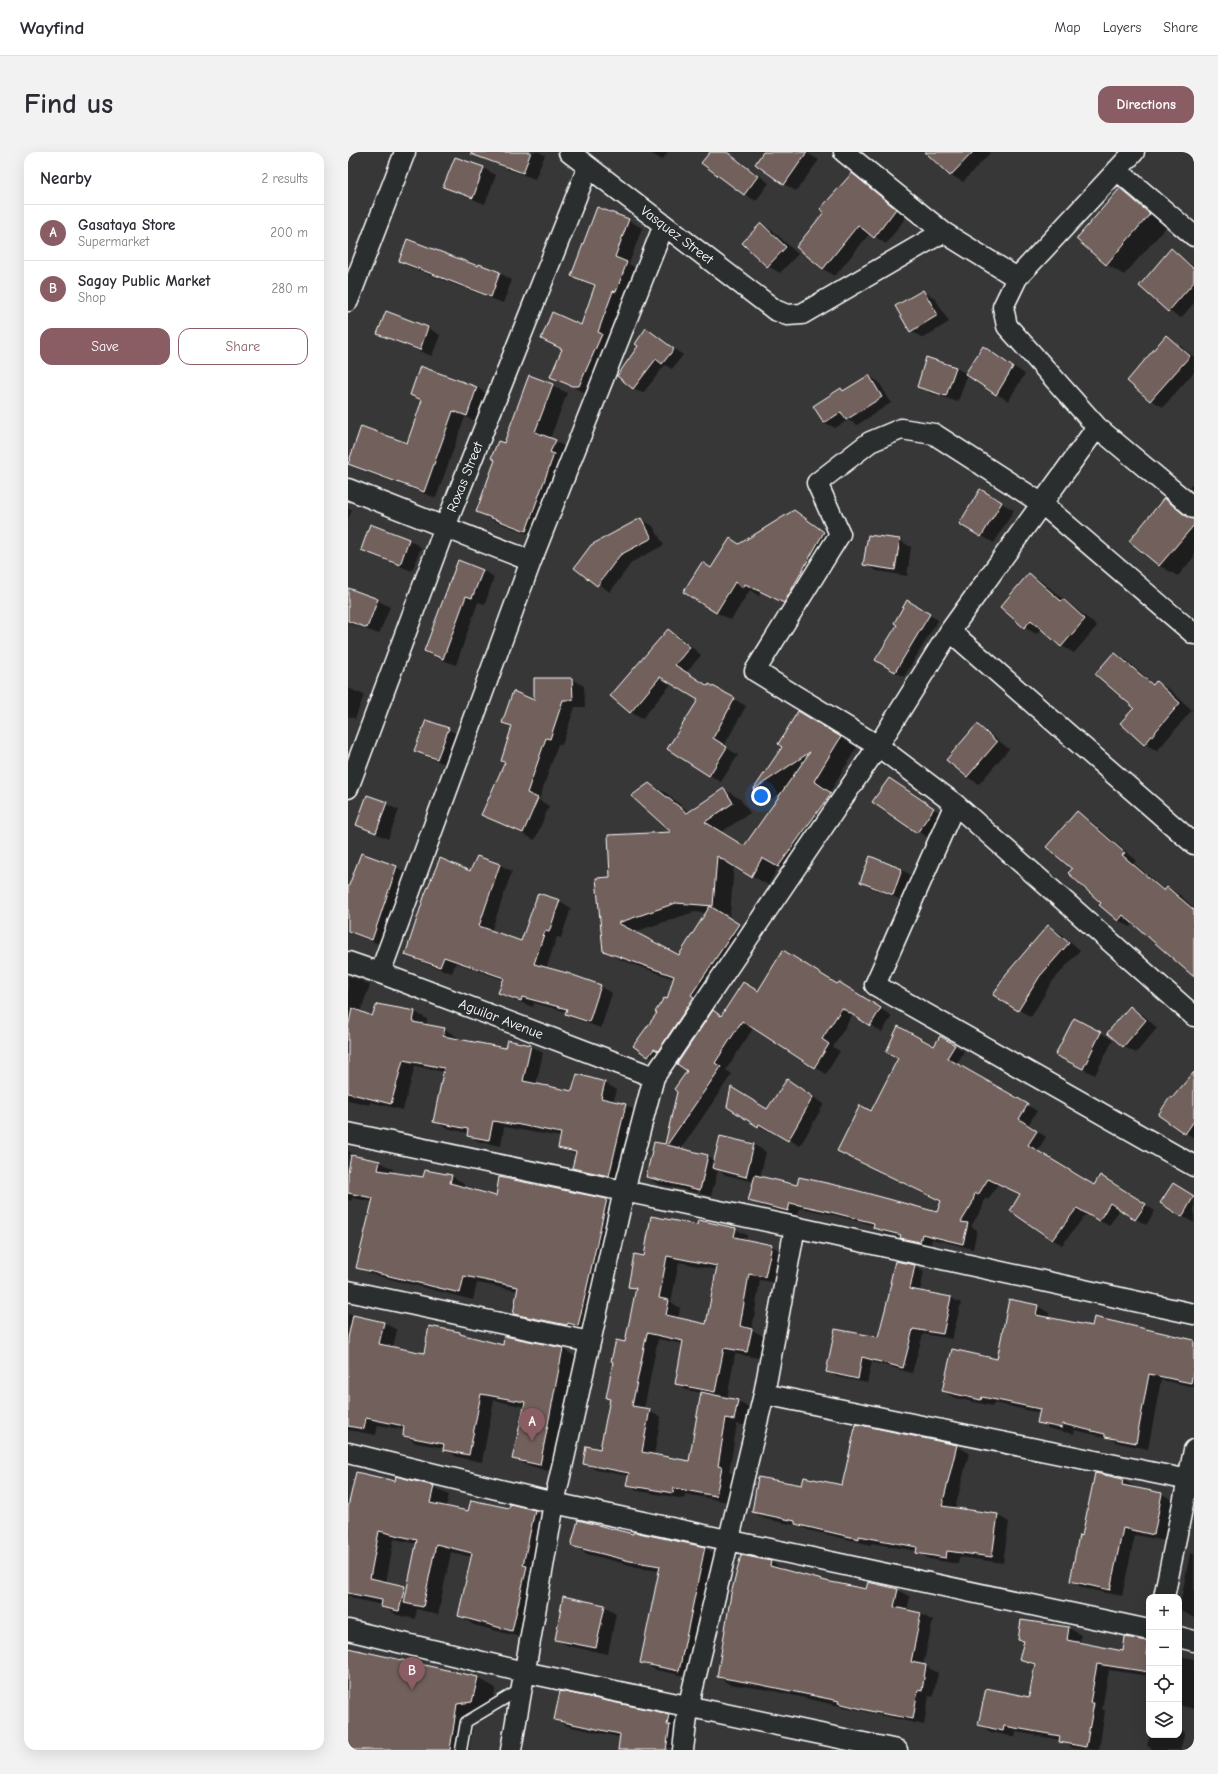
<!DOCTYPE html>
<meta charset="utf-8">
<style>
body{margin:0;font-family:"Comic Neue",sans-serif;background:#f2f2f3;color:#2b2b33}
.controls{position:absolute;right:12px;bottom:12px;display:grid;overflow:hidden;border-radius:8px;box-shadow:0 4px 16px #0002}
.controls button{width:36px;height:36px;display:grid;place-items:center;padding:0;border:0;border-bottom:1px solid #e1e1e2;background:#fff;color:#2b2b33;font:20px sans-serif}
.you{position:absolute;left:413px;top:644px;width:14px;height:14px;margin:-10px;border:3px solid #fff;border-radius:50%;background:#1a73e8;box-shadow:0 0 0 6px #1a73e833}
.badge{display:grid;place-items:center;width:26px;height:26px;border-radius:50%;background:#8a5d65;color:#fff;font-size:13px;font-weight:700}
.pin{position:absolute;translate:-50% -33px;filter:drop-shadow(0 1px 2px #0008)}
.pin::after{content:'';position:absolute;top:21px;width:14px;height:12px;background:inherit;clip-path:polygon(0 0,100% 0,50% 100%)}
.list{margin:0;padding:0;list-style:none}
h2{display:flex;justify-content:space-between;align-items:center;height:52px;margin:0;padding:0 16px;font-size:17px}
h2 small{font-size:13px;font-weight:400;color:#7c7c81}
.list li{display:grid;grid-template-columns:26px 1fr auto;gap:12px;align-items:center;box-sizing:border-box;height:56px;padding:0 16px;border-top:1px solid #e1e1e2}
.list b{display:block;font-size:15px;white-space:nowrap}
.list p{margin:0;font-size:13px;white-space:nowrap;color:#7c7c81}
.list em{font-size:13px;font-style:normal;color:#7c7c81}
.actions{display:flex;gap:8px;padding:12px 16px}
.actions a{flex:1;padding:9px 0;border:1px solid #8a5d65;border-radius:12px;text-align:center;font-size:14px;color:#8a5d65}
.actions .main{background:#8a5d65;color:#fff}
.icon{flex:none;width:22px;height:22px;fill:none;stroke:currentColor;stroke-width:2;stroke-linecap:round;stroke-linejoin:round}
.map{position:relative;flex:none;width:846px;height:1598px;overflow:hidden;border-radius:12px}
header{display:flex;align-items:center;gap:24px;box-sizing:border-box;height:56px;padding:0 20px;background:#fff;border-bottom:1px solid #e1e1e2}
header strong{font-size:19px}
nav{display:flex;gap:22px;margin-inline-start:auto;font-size:14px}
.intro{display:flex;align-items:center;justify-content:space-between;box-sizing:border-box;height:96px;padding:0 24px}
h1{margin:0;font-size:28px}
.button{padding:10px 18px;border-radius:12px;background:#8a5d65;color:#fff;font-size:14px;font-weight:700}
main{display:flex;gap:24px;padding:0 24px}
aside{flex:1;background:#fff;border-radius:12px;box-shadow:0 4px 16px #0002}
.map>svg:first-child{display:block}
</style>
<header>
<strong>Wayfind</strong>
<nav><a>Map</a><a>Layers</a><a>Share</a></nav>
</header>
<div class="intro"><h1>Find us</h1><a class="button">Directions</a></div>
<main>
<aside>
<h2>Nearby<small>2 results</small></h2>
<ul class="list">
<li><span class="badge">A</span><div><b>Gasataya Store</b><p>Supermarket</p></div><em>200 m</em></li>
<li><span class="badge">B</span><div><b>Sagay Public Market</b><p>Shop</p></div><em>280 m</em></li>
</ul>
<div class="actions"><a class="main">Save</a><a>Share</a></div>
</aside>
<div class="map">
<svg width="846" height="1598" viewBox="0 0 846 1598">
<rect width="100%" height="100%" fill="#383737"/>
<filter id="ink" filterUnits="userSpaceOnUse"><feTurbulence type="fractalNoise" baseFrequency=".025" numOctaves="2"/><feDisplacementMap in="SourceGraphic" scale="8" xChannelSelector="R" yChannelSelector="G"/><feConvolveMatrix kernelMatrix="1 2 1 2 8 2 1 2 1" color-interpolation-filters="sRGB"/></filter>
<g filter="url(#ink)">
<path fill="#0007" fill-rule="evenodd" d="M150 0H191L197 3 187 27 159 17 147 10Z
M301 0H320L314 8Z
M363 0H380L421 31 408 49 396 42Z
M417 0H457L471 8 448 39 436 32Z
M587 0H642V1L615 30 603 23Z
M135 16 148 23 137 52 109 41 97 34Z
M504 22 516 29 559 64 538 92 522 81 487 124 475 117 449 95 477 60Z
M773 37 791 48 820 73 776 123 758 112 730 87Z
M280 68 294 76 281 112 293 119 239 242 203 224 215 198 194 187 234 174 248 135 224 123Z
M413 72 425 79 450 102 432 121 420 114Z
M823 98 846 114V151L833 166 821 159Z
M52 109 131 115V113L152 121 164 128 155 151 64 116Z
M575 139 587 146 601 170 575 186 563 179Z
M80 176 92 183 84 204 43 188 31 181Z
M298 178 335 203 324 217 317 213 295 241 285 236Z
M818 185 830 192 846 205V220L815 255 803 248 781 229Z
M647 203 677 222 660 249 619 223 610 250 582 241 570 234 607 215 618 222Z
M73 215 129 236 141 243 131 270 117 265 88 346 13 318 1 311 59 292 74 249 63 243Z
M521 224 531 230 543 251 509 273 500 268 487 276 477 271 466 255 493 237 497 239Z
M204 233 219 241 202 287 222 297 193 387 144 368 129 360 157 292Z
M846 329V340L841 336Z
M632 339 666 358 646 391 613 372Z
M817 348 835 358 846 367V405L830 424 812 414 782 389Z
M0 356 4 358 0 368Z
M446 359 491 389 451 459 413 440 411 444 402 438 383 468 368 460 364 417 392 393Z
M293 367 305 374 316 393 284 410 262 440 227 415Z
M61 388 73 395 64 419 26 404 14 397Z
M551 388 563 395 559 424 529 419 517 412Z
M134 418 146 425 137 452 130 450 108 513 89 506 77 499Z
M681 422 693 429 749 474 726 501 714 494 694 476 688 482 676 475Z
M0 437 29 448 42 455 31 482 0 471Z
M559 450 590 468 556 525 547 520 551 473Z
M320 478 332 485 353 503 338 521 360 535 361 533 398 554 376 594 390 603 373 630 320 597 351 548 324 531 294 567 283 560 263 544Z
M766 501 778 508 807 533 809 531 821 537 844 558 809 599 797 592 787 556Z
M224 527 236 534 237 555H227L214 593 210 592 191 648 201 654 187 688 135 663 158 610 165 576 155 570Z
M0 536 16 543 7 567 0 564Z
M467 570 509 595 482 640 499 651 447 724 431 714 420 733 386 713 382 763 373 762 407 783 317 913 301 904 326 827 273 808 256 798 263 726 326 680 301 632 318 641 341 660 376 637 392 647 402 661 372 681 397 695 437 638 423 647 407 638 435 594ZM346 760 359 761 331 804 286 780Z
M629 574 641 581 661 597 631 632 619 625Z
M100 577 112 584 102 614 80 605 68 599Z
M553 634 597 664 582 687 525 650Z
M20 644 51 658 40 687 9 673Z
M729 661 741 668 788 708 786 711 818 739 820 736 832 743 846 756V823L786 771 782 775 770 768 725 717Z
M522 706 554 718 566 725 557 749 525 737 513 730Z
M152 713 164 719 143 780 174 791 212 749 223 756 213 786 209 785 198 817 252 834 264 841 253 876 230 868 218 862 219 860 186 851 185 855 163 847 152 841 156 828 108 811 104 821 70 809 58 802 123 720Z
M48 715 61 722 36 794 0 780V739Z
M700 774 712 781 732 798 704 830 683 865 671 858Z
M447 806 490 833 503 838 544 864 534 880 505 862 485 895 492 899 478 922 406 875 378 918 384 922 333 997 360 1004 367 1008 406 993 418 1000 412 1025 450 1034 590 1061 594 1050 500 1004 524 960 587 895 592 885 616 899 609 912 689 959 680 973 698 985 689 999 747 1034 762 1030 807 1059 798 1073 772 1057 761 1074 739 1061 714 1093 704 1087 673 1042 650 1032 640 1048 637 1046 634 1057 623 1074 629 1078 625 1097 584 1087 582 1095 563 1091 553 1085 536 1081 527 1074 490 1064 452 1056 450 1064 412 1054 402 1048 406 1030 378 1023 370 1018 363 1044 352 1042 360 1006H358L350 1041 310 1032 299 1025 317 994 340 918 365 860 374 865 410 840Z
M0 824 10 827 22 833 12 860 25 865 30 853 67 860 79 867 78 874 96 877 108 884V888L158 897 183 894 195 901 188 932 225 940 230 923 257 931 269 938 265 950 278 953 290 960 273 1030 237 1023 225 1016 228 1003 211 995 213 985 156 975 153 994 132 990 120 983V981L98 976 86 969 96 920 67 914 55 958 22 950 21 953 0 948Z
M782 855 794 862 809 876 788 901 775 894Z
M753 881 765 888 747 923 708 903Z
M846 921V986L811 963Z
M450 935 476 952 452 994 422 977 421 980 380 954 420 958Z
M0 999 12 1006 32 1010 45 1017 44 1021 76 1026 103 1024 116 1031 115 1036 149 1045 152 1026 259 1048 272 1056 243 1180 179 1169 166 1162 171 1139 129 1131 125 1148 22 1122 9 1115 25 1050 4 1046 3 1049 0 1048Z
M837 1039 846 1045V1071L834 1064Z
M350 1074 387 1077 399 1083 398 1089 424 1094 435 1101 429 1131 412 1128 404 1178 415 1184 411 1206 387 1202 379 1247 390 1249 402 1256 398 1274 389 1272 381 1320 385 1322 380 1350 337 1342 336 1347 291 1339 279 1332 281 1324 248 1318 236 1311 253 1298 262 1247 259 1246 278 1191 288 1138 281 1134 297 1105ZM331 1110 369 1118 359 1173 330 1167 332 1156 323 1150ZM310 1187 335 1192 328 1231 339 1238 354 1241 342 1310 306 1303 313 1265 296 1257Z
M567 1114 576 1119 572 1140 603 1146 613 1151 604 1187 575 1182 564 1221 524 1210 519 1231 489 1225 479 1220 531 1187Z
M689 1154 701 1161 700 1166 745 1175 846 1188V1235L813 1228 800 1297 770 1291 760 1286 727 1278 726 1282 702 1277 690 1270 692 1261 646 1251 645 1254 607 1246 595 1239 649 1208Z
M0 1162 36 1171 49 1178 45 1195 76 1202 112 1181 119 1185 155 1194 214 1197 227 1204 204 1320 178 1313 165 1306 177 1255 146 1248 134 1310 109 1305 96 1296 68 1291 56 1283 57 1278 30 1273 28 1283 0 1278Z
M609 1294 621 1301 607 1357 649 1363 661 1370 655 1411 611 1405 610 1412 581 1407 569 1399 523 1391V1393L460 1378 452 1374 417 1367 405 1360 455 1334H494Z
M748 1322 775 1328 787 1335V1337L814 1342 826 1349 818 1389 787 1383 774 1444 735 1436 723 1429 735 1385Z
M48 1330 86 1335 101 1343 98 1355 121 1360 162 1357 186 1359 201 1368 180 1487 126 1473 111 1464 124 1405 103 1400 90 1463 69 1457 67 1467 49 1463 34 1454V1453L7 1447 0 1443V1351ZM46 1387 70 1392 59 1437 38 1431Z
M286 1381 357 1396 372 1404 346 1526 308 1518 293 1510 312 1419 297 1417 239 1402 224 1393 286 1383Z
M842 1401 846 1402V1466L831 1458Z
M393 1404 423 1410 435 1417 434 1418 477 1430 519 1438 520 1432 550 1438 562 1445 559 1458 573 1462 585 1469 575 1513 590 1521 585 1545 581 1544 576 1573 421 1538 381 1532 370 1525Z
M256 1454 268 1461 260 1502 220 1494 208 1487Z
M721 1476 733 1483 732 1491 776 1500 778 1486 801 1491V1524L761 1518 754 1557 757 1559 751 1598 725 1596 713 1588 668 1580 667 1585 643 1580 631 1573 682 1546 687 1514 672 1506 676 1491 671 1488Z
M0 1497 130 1526 148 1536 142 1560 127 1562 121 1598H0Z
M831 1504 846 1507V1557L831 1553Z
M321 1563 333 1570 331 1598 219 1574 207 1567Z
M831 1577 837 1580 832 1598H806L799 1594 802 1583H831Z"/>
<path fill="#72615b" stroke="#fff" fill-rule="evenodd" d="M123 0H183L175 21 123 2Z
M362 0H379L410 24 396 43 353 11Z
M415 0H459L436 33 407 12Z
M577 0H625L602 24Z
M107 5 136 15 125 46 95 35Z
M504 21 548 57 526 86 510 73 475 117 448 95 476 60 472 57Z
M772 36 802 62 758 113 728 87Z
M249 55 281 67 267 105 279 110 268 140 265 139 250 180 254 182 231 234H224L202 225 214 197 193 187 204 160 233 173 247 133 223 124Z
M413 71 438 95 419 115 394 91Z
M59 87 130 114 131 112 152 120 143 145 51 109Z
M823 96 846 117V130L820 160 791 134Z
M575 138 590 163 562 180 547 154Z
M38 159 80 175 72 198 29 182Z
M298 176 326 197 314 212 308 207 285 237 269 224 290 194 287 192Z
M818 183 842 204 802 249 779 229Z
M635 194 665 215 648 243 617 222Z
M578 205 608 215 598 244 569 235Z
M72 214 129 235 119 264 105 259 76 340 0 312 13 274 59 291 74 248 62 243Z
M181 223 205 232 187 280 208 288 202 300 206 302 178 379 128 360 147 308 143 306 150 289 156 291Z
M521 223 534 245 498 268 493 260 476 271 465 254 493 236 495 239Z
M632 337 654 350 633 385 611 372Z
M816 346 839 365 846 367V373L811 414 781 389Z
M446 358 476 380 436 451 397 432 395 436 387 430 368 461 335 440 354 410 363 416 382 386 391 392Z
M293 366 304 386 272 403 249 434 226 416 243 393Z
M22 372 61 387 52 413 13 398Z
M520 383 552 387 547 418 515 413Z
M110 408 135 418 124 446 118 444 95 507 76 499Z
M681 421 713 449 715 447 737 467 713 495 683 468 676 476 652 455Z
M0 436 30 447 19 476 0 469Z
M559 448 582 462 547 520 527 508 549 473 546 471Z
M320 477 342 495 327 513 360 534 361 532 387 546 365 586 379 595 361 624 319 597 350 548 312 525 282 561 262 544Z
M766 500 805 533 808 529 832 551 796 593 772 571 786 556 747 522Z
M186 526H224L225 548H215L202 587 198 586 179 641 190 646 175 681 133 663 157 610 153 609 164 574 154 571 165 539 186 548Z
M450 559 493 585 466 629 483 641 430 715 414 706 403 725 369 704 365 754 328 751 270 771 331 803 362 754 391 772 343 843 346 845 310 899 306 897 300 905 285 894 309 861 307 860 316 846 319 847 326 824 255 799 248 726 262 725 260 683 323 680 283 644 301 631 339 661 376 636 385 651 357 670 396 694 462 600 405 638 434 595 430 592Z
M78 568 101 576 89 607 66 599Z
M629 572 649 590 619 625 598 608Z
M541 626 586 656 569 681 524 650Z
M19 643 39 650 28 681 8 673Z
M729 659 777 701 774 703 816 739 819 735 846 758V825L775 763 770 769 751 753 753 751 720 721 724 717 698 695Z
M13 701 49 714 24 788 0 779V736Z
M129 704 152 712 131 774 173 789 190 741 212 748 201 780 197 779 186 812 219 821 253 833 241 870 217 862 219 857 174 845 173 849 150 841 156 826 96 805 92 815 57 803 77 742 92 706 122 719Z
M522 704 554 717 545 743 512 730Z
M700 773 721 791 692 824 670 859 645 843 658 822Z
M435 798 489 832 491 830 533 856 522 874 494 856 474 887 481 892 466 916 394 869 367 911 373 915 319 993 360 1003 352 1038 298 1025 306 990 317 992 329 940 326 937 339 919 329 912 365 858 373 864 395 830 410 839Z
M29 852 67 859 65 870 97 876 95 884 157 896 159 888 183 893 175 929 224 939 229 922 257 930 253 946 278 952 261 1024 224 1016 228 1000 210 996 213 981 167 972V973L145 969 141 988 119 984 120 977 85 970 96 916 55 908 43 952 0 941V876L4 856 24 864Z
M782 854 798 868 775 895 759 881Z
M726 866 753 880 735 917 707 903Z
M550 874 586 894 592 884 607 893 599 906 680 952 671 967 689 979 680 993 746 1033 752 1023 798 1052 787 1068 762 1051 751 1069 729 1056 704 1088 662 1059 672 1042 640 1027 630 1043 627 1041 624 1052 613 1070 620 1071 615 1092 574 1082 572 1090 552 1086 553 1083 525 1076 526 1071 479 1059 442 1051 440 1059 400 1049 407 1023 449 1033 451 1025 492 1034 589 1060 593 1049 489 999 512 953 523 959 550 906 538 900Z
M846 920V969L837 982 810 963 822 945 824 946Z
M439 927 465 945 440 989 411 972 410 975 379 955 383 935 419 957Z
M372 984 406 992 398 1025 364 1016Z
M3 1003 32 1009 30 1018 75 1025 77 1018 104 1023 102 1031 148 1044 151 1025 259 1047 230 1174 220 1171 219 1173 165 1162 170 1135 116 1124 112 1141 8 1116 25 1046 0 1041V1020Z
M825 1031 846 1044 834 1065 812 1051Z
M303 1064 349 1073 350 1068 388 1076 386 1085 424 1093 417 1125 401 1122 392 1174 404 1177 399 1200 376 1196 367 1240 327 1232 335 1189 299 1181 284 1254 302 1257 294 1300 341 1309 353 1240 390 1248 386 1268 378 1266 370 1314 374 1315 368 1344 326 1336 325 1341 278 1333 281 1321 235 1312 238 1294 252 1297 262 1247 258 1246 265 1210 263 1209 268 1188 277 1190 288 1136 280 1135 286 1102 296 1104ZM319 1104 369 1114 358 1172 318 1163 321 1148 311 1146Z
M547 1109 567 1113 562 1137 603 1145 595 1182 565 1177 555 1216 514 1205 510 1227 478 1220 487 1177 530 1185 544 1131H542Z
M661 1147 690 1153 688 1163 744 1174 746 1165 846 1188V1215L843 1231 801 1222 788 1291 757 1285V1282L715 1272 714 1276 689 1271 692 1257 634 1245 633 1248 594 1239 604 1197 649 1207Z
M5 1163 36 1170 31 1192 76 1201 81 1174 112 1180V1182L155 1193 156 1184 215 1196 192 1313 164 1307 177 1250 133 1242 121 1303 95 1298 96 1292 55 1284 56 1274 18 1266 16 1277 0 1274V1186Z
M508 1272 609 1293 594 1354 650 1362 644 1405 599 1399 598 1406 568 1401 569 1395 511 1384V1387L447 1372V1369L404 1360 410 1325 454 1333 456 1325 494 1333Z
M8 1320 47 1329 48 1324 86 1334 82 1351 120 1359 123 1348 161 1356 162 1352 187 1358 175 1413 179 1414 164 1479 110 1464 124 1401 88 1392 75 1455 56 1451 69 1388 31 1379 22 1426 57 1434 51 1459 33 1455 34 1448 0 1441V1355Z
M747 1321 775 1327 774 1333 814 1341 806 1383 775 1376 762 1438 722 1429 731 1383 734 1384Z
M230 1368 285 1382 286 1380 357 1395 331 1519 292 1511 312 1414 282 1409 223 1394Z
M393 1403 423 1409 422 1414 478 1429 518 1437 520 1430 550 1437 546 1455 573 1461 563 1510 578 1513 574 1539 570 1538 565 1567 526 1560 490 1551 491 1549 409 1532 369 1525 383 1442Z
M215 1444 257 1453 248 1496 207 1488Z
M673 1468 721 1475 719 1488 775 1499 777 1485 800 1489 798 1503 801 1504V1520L749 1512 742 1551H746L738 1595 711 1590 712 1584 656 1574 655 1579 630 1573 638 1536 681 1545 687 1512 671 1507 676 1489 670 1488Z
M0 1496 130 1525 124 1550 109 1552 102 1598H0Z
M212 1539 321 1562 319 1573H322L318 1598H270L272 1582 206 1568Z"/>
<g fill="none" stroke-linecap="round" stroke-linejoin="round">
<defs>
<path id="lane" d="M113 1598 118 1570 173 1537"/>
<path id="street" d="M221 0 427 158 439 163 454 162 595 80
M496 0 595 80 669 126
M786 0 669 126 655 155 659 174 749 275 846 356
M769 18 846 84
M0 149 57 0
M0 337 183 409
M602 479 846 692
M846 482 693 351 586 282 553 277 522 290 469 331 492 382 407 519 530 594 607 652 846 864
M0 636 97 375 240 15
M607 652 527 833 846 1014
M0 810 32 821 306 925
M32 821 183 409 316 73
M0 981 447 1075 846 1162
M0 1139 242 1190
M416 1242 846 1329
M0 1301 206 1351 801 1478
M816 1445 846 1298
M0 1478 176 1520 549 1598
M831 1485 846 1489
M163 1598 206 1351 276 1039 306 925 530 594 602 479 749 275
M335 1598 340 1556 416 1242 447 1075"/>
</defs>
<use href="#lane" stroke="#fff" stroke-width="13"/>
<use href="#street" stroke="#fff" stroke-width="23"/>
<use href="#lane" stroke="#2a2d2e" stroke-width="10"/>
<use href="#street" stroke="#2a2d2e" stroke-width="20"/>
</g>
</g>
<g text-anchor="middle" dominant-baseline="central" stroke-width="3" stroke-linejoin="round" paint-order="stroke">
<g font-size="14" fill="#fff" stroke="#2a2d2e">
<text transform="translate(329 83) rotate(37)">Vasquez Street</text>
<text transform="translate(117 325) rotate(-68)">Roxas Street</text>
<text transform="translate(153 867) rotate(21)">Aguilar Avenue</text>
</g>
</g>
</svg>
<div class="controls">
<button>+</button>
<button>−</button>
<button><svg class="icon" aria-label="locate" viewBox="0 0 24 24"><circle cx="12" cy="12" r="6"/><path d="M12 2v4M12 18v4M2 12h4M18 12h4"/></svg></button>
<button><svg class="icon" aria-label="layers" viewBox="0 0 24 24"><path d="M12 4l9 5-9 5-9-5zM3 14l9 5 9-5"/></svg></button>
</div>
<div class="you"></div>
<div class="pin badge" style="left:184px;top:1289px">A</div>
<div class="pin badge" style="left:64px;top:1538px">B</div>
</div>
</main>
